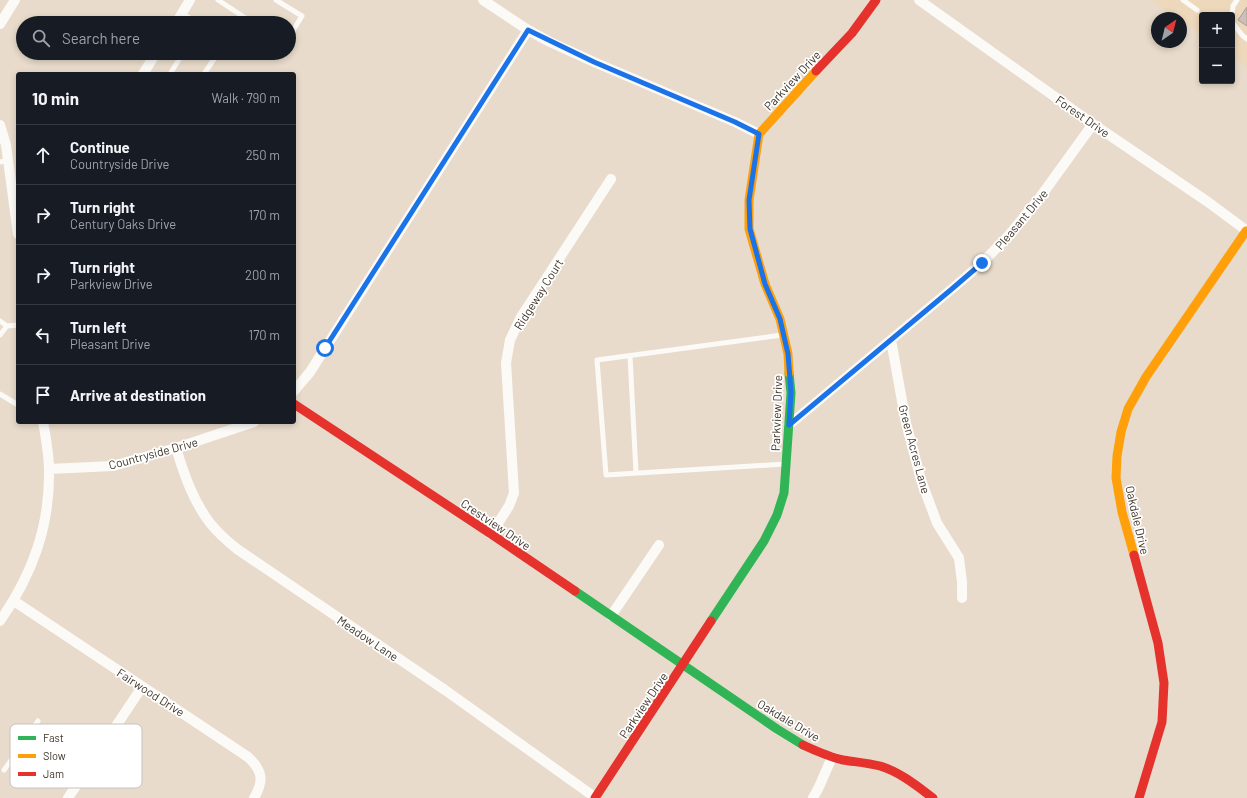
<!DOCTYPE html>
<meta charset="utf-8">
<style>
body{margin:0;font-family:Barlow,sans-serif;background:#20242c;color:#f1f3f6}
.controls{position:absolute;right:12px;top:12px;display:grid;overflow:hidden;border-radius:4px;box-shadow:0 2px 6px #0003}
.controls button{width:36px;height:36px;display:grid;place-items:center;padding:0;border:0;border-bottom:1px solid #363941;background:#171b24;color:#f1f3f6;font:20px sans-serif}
.compass{position:absolute;left:1151px;top:12px;width:36px;height:36px;border-radius:50%;background:#171b24;box-shadow:0 2px 6px #0003;rotate:35deg}
.stop{position:absolute;width:12px;height:12px;margin:-9px;border:3px solid #1a73e8;border-radius:50%;background:#fff}
.stop.end{background:#1a73e8;border-color:#fff;box-shadow:0 1px 4px #0008}
.list{margin:0;padding:0;list-style:none}
h2{display:flex;justify-content:space-between;align-items:center;height:52px;margin:0;padding:0 16px;font-size:17px}
h2 small{font-size:13px;font-weight:400;color:#9ea1a6}
.list li{display:grid;grid-template-columns:26px 1fr auto;gap:12px;align-items:center;box-sizing:border-box;height:60px;padding:0 16px;border-top:1px solid #363941}
.list b{display:block;font-size:15px;white-space:nowrap}
.list p{margin:0;font-size:13px;white-space:nowrap;color:#9ea1a6}
.list em{font-size:13px;font-style:normal;color:#9ea1a6}
.icon{flex:none;width:22px;height:22px;fill:none;stroke:currentColor;stroke-width:2;stroke-linecap:round;stroke-linejoin:round}
.map{position:relative;flex:none;width:1247px;height:798px;overflow:hidden}
.search{position:absolute;background:#171b24;box-shadow:0 2px 6px #0003;left:16px;top:16px;width:280px;height:44px;display:flex;align-items:center;gap:10px;box-sizing:border-box;padding:0 14px;border-radius:22px;color:#9ea1a6;font-size:15px}
.panel{position:absolute;background:#171b24;box-shadow:0 2px 6px #0003;left:16px;top:72px;width:280px;height:352px;border-radius:4px}
.map>svg:first-child{display:block}
</style>
<div class="map">
<svg width="1247" height="798" viewBox="0 0 1247 798">
<rect width="100%" height="100%" fill="#e8dbcb"/>
<path fill="#eed8bc" d="M1152 0H1247V67L1232 56V15H1202V35L1181 20V18H1177Z"/>
<path fill="#ccc0b7" stroke="#a99c93" d="M1247 7V26L1238 20Z"/>
<g fill="none" stroke-linecap="round" stroke-linejoin="round">
<path stroke="#fcfaf7" stroke-width="5" d="M218 0 253 23
M276 0 302 16 289 37
M1183 0 1197 10
M182 13 197 23
M1232 15 1233 6 1237 0
M1232 22 1242 35 1247 39
M170 74 183 53
M204 74 218 53
M0 162 8 160
M0 321 7 326 18 325
M0 335 7 326
M782 335 597 360 606 475 785 464
M630 356 636 473
M0 394 18 405
M20 748 38 721
M4 770 20 748 77 786"/>
<path stroke="#fcfaf7" stroke-width="10" d="M483 0 528 30 550 42 594 62 735 122 759 134
M919 0 1093 124 1208 202 1247 231
M176 23 190 0
M0 24 15 0
M143 74 156 53
M0 125 6 145 18 234
M891 340 906 423 921 480 937 523 959 558 962 582V598
M294 391 310 372 528 30
M789 425 953 288 982 263 1009 235 1038 200 1093 124
M176 448C184 474 193 501 210 523 218 533 227 541 237 549L445 690 596 798
M49 469 113 466 176 448 254 422
M491 534 509 506 514 493 506 363 510 340 521 317 611 179
M14 601 248 757C263 771 264 781 254 798
M611 616 659 545
M0 621C32 575 50 527 49 470 49 454 46 438 43 422
M68 798 142 687
M813 798 819 787 832 757"/>
<path stroke="#30b455" stroke-width="9" d="M575 591 777 729 803 745
M711 621 764 541 777 515 784 493 791 393 789 373"/>
<path stroke="#ff9f0a" stroke-width="9" d="M789 373 788 354 780 319 765 284 749 229V200L759 134 816 71
M1134 555 1122 512 1116 478 1117 456 1121 432 1128 409 1146 377 1246 231"/>
<path stroke="#e5322d" stroke-width="9" d="M816 71 852 33 876 0
M294 404 491 534 575 591
M1134 555 1158 643 1164 683 1162 722 1139 798
M803 745C816 751 829 757 843 760 856 762 868 763 880 766 900 772 917 786 933 798
M595 798 711 621"/>
</g>
<g fill="none" stroke-linecap="round" stroke-linejoin="round">
<path stroke="#1a73e8" stroke-width="5" d="M325 348 528 30 594 62 735 122 759 134 749 200 750 229 765 284 780 319 788 354 791 392 789 425 953 288 982 263"/>
</g>
<g text-anchor="middle" dominant-baseline="central" stroke-width="3.5" stroke-linejoin="round" paint-order="stroke">
<g font-size="12" fill="#40362a" stroke="#fff">
<text transform="translate(792 80) rotate(-47)">Parkview Drive</text>
<text transform="translate(1083 116) rotate(35)">Forest Drive</text>
<text transform="translate(1021 219) rotate(-50)">Pleasant Drive</text>
<text transform="translate(538 294) rotate(-58)">Ridgeway Court</text>
<text transform="translate(776 413) rotate(-88)">Parkview Drive</text>
<text transform="translate(915 449) rotate(75)">Green Acres Lane</text>
<text transform="translate(153 453) rotate(-15)">Countryside Drive</text>
<text transform="translate(1138 520) rotate(77)">Oakdale Drive</text>
<text transform="translate(496 524) rotate(34)">Crestview Drive</text>
<text transform="translate(368 638) rotate(34)">Meadow Lane</text>
<text transform="translate(151 692) rotate(33)">Fairwood Drive</text>
<text transform="translate(643 705) rotate(-56)">Parkview Drive</text>
<text transform="translate(789 720) rotate(31)">Oakdale Drive</text>
</g>
</g>
<rect x="10" y="724" width="132" height="64" rx="6" fill="#fff" stroke="#c6c3bf" stroke-width="1"/>
<rect x="18" y="736" width="18" height="4" fill="#30b455"/>
<rect x="18" y="754" width="18" height="4" fill="#ff9f0a"/>
<rect x="18" y="772" width="18" height="4" fill="#e5322d"/>
<g font-size="11" fill="#40362a">
<text x="43" y="742">Fast</text>
<text x="43" y="760">Slow</text>
<text x="43" y="778">Jam</text>
</g>
</svg>
<div class="controls">
<button>+</button>
<button>−</button>
</div>
<svg class="compass" viewBox="-18 -18 36 36"><path d="M0-13l5 13h-10z" fill="#e53935"/><path d="M0 13l5-13h-10z" fill="#9ea1a6"/></svg>
<div class="stop" style="left:325px;top:348px"></div>
<div class="stop end" style="left:982px;top:263px"></div>
<div class="search"><svg class="icon" aria-label="search" viewBox="0 0 24 24"><circle cx="10" cy="10" r="6"/><path d="M15 15l6 6"/></svg>Search here</div>
<section class="panel">
<h2>10 min<small>Walk · 790 m</small></h2>
<ul class="list">
<li><svg class="icon" aria-label="ahead" viewBox="0 0 24 24"><path d="M12 20V5M6 11l6-6 6 6"/></svg><div><b>Continue</b><p>Countryside Drive</p></div><em>250 m</em></li>
<li><svg class="icon" aria-label="right" viewBox="0 0 24 24"><path d="M7 20v-9h11M14 6l5 5-5 5"/></svg><div><b>Turn right</b><p>Century Oaks Drive</p></div><em>170 m</em></li>
<li><svg class="icon" aria-label="right" viewBox="0 0 24 24"><path d="M7 20v-9h11M14 6l5 5-5 5"/></svg><div><b>Turn right</b><p>Parkview Drive</p></div><em>200 m</em></li>
<li><svg class="icon" aria-label="left" viewBox="0 0 24 24"><path d="M17 20v-9H6M10 6l-5 5 5 5"/></svg><div><b>Turn left</b><p>Pleasant Drive</p></div><em>170 m</em></li>
<li><svg class="icon" aria-label="arrive" viewBox="0 0 24 24"><path d="M6 21V4h12l-3 4 3 4H6"/></svg><div><b>Arrive at destination</b></div></li>
</ul>
</section>
</div>
